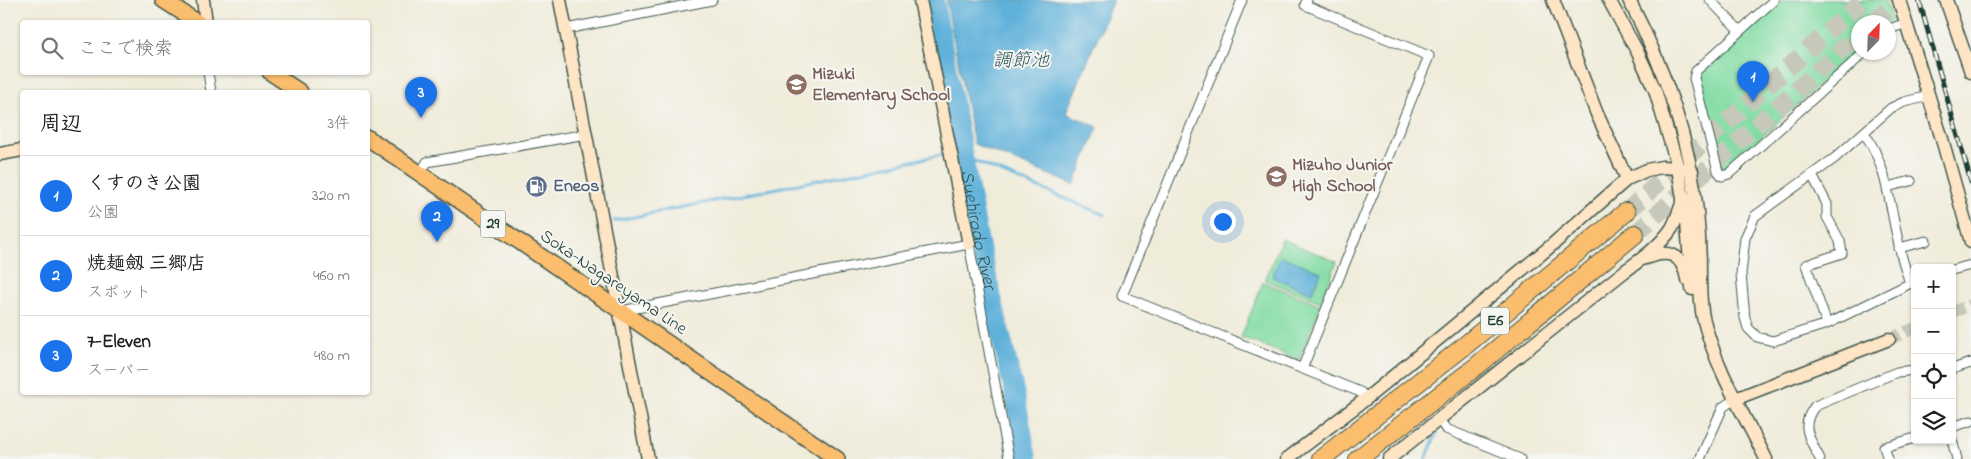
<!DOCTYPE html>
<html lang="ja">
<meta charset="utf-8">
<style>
body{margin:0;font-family:"Indie Flower","Klee One",sans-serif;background:#f6f6f6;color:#202124}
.controls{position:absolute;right:15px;bottom:15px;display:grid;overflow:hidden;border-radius:5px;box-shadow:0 1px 4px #0004}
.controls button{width:45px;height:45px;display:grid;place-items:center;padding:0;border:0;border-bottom:1px solid #e0e0e0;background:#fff;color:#202124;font:25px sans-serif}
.compass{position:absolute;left:1851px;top:15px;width:45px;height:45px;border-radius:50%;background:#fff;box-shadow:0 1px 4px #0004;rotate:23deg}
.you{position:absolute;left:1222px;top:221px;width:18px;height:18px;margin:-12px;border:4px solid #fff;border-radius:50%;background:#1a73e8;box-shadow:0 0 0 8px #1a73e833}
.badge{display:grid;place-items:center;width:32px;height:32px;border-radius:50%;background:#1a73e8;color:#fff;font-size:16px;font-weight:700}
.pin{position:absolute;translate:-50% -41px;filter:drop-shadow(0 1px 2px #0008)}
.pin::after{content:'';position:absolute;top:26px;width:18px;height:15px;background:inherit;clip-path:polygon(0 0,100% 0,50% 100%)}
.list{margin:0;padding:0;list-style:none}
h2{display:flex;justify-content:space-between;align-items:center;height:65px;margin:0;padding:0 20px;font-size:21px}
h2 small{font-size:16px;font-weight:400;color:#757577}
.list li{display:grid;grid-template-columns:32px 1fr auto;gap:15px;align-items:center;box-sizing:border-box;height:80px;padding:0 20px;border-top:1px solid #e0e0e0}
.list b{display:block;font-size:19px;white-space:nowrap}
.list p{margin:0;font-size:16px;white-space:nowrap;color:#757577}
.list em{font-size:16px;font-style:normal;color:#757577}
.icon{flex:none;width:28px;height:28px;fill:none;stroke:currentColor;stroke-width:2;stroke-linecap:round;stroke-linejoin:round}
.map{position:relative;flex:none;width:1971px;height:459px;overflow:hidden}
.search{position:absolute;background:#fff;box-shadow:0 1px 4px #0004;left:20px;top:20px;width:350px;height:55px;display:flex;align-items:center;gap:12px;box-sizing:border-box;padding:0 18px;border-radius:5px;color:#757577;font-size:19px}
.panel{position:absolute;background:#fff;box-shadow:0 1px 4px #0004;left:20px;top:90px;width:350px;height:305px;border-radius:5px}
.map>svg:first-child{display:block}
</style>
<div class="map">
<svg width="1971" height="459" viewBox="0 0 1971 459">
<rect width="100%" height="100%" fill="#f6f6f2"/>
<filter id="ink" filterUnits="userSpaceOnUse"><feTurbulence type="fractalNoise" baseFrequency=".02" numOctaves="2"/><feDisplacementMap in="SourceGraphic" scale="10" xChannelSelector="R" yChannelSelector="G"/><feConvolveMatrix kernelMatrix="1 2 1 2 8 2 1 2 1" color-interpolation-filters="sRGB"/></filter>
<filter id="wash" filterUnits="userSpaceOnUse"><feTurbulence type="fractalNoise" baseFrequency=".0096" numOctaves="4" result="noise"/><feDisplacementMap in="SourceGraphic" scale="20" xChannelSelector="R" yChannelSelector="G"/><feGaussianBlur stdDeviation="1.12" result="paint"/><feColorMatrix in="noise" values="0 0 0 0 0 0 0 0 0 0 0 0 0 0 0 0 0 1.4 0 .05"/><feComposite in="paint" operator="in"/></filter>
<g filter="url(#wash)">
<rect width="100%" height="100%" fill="#f0ecda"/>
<path fill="#81dca3" stroke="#508c6c" d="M1781 0H1885L1892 21 1889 23 1858 22V50L1727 168 1722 167 1699 79 1701 73Z
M1282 239 1337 262 1321 302 1265 280Z
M1263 282 1321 305 1299 360 1241 337Z"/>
<path fill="#5fb1da" stroke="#3f7787" d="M946 0H1113L1066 113 1098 127 1074 185 974 144Z
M1281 256 1321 272 1312 293 1272 277Z"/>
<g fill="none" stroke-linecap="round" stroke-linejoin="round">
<path stroke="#5fb1da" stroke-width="3" d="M962 156 1105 215
M614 221 946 154
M1426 459 1436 434"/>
<path stroke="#5fb1da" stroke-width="20" id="s1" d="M934 0 980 248 1015 395 1027 459"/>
</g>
</g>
<g filter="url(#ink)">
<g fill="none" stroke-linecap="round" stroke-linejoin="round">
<path stroke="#c6c9b9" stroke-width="12" stroke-dasharray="12 6" stroke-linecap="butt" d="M1952 312 1971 305
M1889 339 1915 328"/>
<path stroke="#c6c9b9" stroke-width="18" stroke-dasharray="18 9" stroke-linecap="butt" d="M1873 22 1898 0
M1626 212 1864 0
M1635 234 1858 35"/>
<defs>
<path id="street" d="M1242 0 1122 296 1360 392 1367 398
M1710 0 1740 31
M1774 0 1696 71 1694 78 1718 171 1722 176 1729 174 1865 52
M566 29 712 0
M1888 32 1892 28 1907 23
M208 72 211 92
M1864 133C1888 165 1890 211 1900 249 1902 260 1906 271 1910 283
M420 174 427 162 586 134
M1812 175 1827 204V217L1840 241 1842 253 1806 265 1827 324
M1887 187 1911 181
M1899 248 1926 241
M1952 270 1971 265
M1915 281 1827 324 1773 341 1757 337 1748 328 1745 318 1741 274 1745 238 1755 216 1835 158 1891 108 1904 102 1929 96
M621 311 969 244 1009 459
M1302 369 1429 56 1305 5 1307 0
M1952 369 1971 363
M1439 420 1446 429 1520 459
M1952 427 1971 421
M1952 440 1957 459
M1700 459 1723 407 1735 399
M1820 459C1810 439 1799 426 1815 406L1897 372 1915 370
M1888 459 1884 447 1915 438"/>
<path id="secondary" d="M203 0 206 22
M560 0 648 459
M920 0 969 244
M1553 0 1597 114 1627 179
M1609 0 1638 53 1655 90 1678 168 1687 223 1692 289
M1629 0C1664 67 1689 136 1697 211 1699 231 1700 252 1700 272 1700 287 1700 302 1703 317 1715 367 1743 413 1766 459
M1899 0 1942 139 1971 242
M1946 0 1971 72
M0 154 22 150
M1646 258C1668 249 1682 253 1687 279
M1735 399 1889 339
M1287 459 1367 398 1552 245 1627 179 1647 170 1662 167 1678 168 1692 171
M1389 459 1625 271C1642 259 1660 246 1672 228 1677 219 1680 208 1684 198"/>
<path id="primary" d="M163 0 197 22
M270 72 300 92
M368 138 837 459"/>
<path id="highway" d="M1321 459 1462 348 1626 212
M1358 459 1478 365 1635 234"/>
</defs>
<use href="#street" stroke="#3e574d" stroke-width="11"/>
<use href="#secondary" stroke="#3e574d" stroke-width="15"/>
<use href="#primary" stroke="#3e574d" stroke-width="18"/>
<use href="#highway" stroke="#3e574d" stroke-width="20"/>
<use href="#street" stroke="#fff" stroke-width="9"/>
<use href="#secondary" stroke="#fde5c5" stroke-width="12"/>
<use href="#primary" stroke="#fbbd6e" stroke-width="15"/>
<use href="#highway" stroke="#fbbd6e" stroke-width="18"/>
<defs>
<path id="rail" d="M1919 0 1971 182"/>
</defs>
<use href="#rail" stroke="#1f3d34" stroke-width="5"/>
<use href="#rail" stroke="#f6f6f2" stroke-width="3" stroke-dasharray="9" stroke-linecap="butt"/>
</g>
</g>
<defs>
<symbol id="school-disc" viewBox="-11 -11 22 22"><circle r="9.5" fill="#8d6e63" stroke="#f6f6f2"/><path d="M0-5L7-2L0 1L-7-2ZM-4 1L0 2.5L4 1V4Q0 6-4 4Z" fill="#fff"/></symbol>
<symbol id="fuel-disc" viewBox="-11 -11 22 22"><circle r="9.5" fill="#5c6f8a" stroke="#f6f6f2"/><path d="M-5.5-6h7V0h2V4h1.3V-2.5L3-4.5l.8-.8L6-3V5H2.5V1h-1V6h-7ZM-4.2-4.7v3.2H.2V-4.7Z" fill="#fff"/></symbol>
</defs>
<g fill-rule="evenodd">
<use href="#school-disc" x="784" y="72" width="25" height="25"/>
<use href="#school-disc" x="1264" y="164" width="25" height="25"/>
<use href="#fuel-disc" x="524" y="174" width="25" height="25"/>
</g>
<g text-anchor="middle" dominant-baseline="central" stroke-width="4" stroke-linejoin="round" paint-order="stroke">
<g fill="#f6f6f2" stroke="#60746d" stroke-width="1">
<rect x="480.5" y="210.5" width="25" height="27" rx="4"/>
<rect x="1481" y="307.5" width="28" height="27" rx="4"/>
</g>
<g font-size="16" font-weight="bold" fill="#1f3d34">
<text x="493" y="224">29</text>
<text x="1495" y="321">E6</text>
</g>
<g font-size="18" font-weight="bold" fill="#785e54" stroke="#f6f6f2" text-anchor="start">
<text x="812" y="75">Mizuki<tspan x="812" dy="21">Elementary School</tspan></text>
<text x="1292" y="166">Mizuho Junior<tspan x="1292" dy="21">High School</tspan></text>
</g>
<g font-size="18" font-weight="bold" fill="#4e5e75" stroke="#f6f6f2" text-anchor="start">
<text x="553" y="187">Eneos</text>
</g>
<g font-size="18" fill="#1f3d34" stroke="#f6f6f2">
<text transform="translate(613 283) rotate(34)">Soka-Nagareyama Line</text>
</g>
<g font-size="19" font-style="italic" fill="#2f5a5e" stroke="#f6f6f2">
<text x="1021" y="61">調節池</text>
<text stroke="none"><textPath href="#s1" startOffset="234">Suehirodo River</textPath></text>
</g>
</g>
</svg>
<div class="controls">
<button>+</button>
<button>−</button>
<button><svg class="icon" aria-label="locate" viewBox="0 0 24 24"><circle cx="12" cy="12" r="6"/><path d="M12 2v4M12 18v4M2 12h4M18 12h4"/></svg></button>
<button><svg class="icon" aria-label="layers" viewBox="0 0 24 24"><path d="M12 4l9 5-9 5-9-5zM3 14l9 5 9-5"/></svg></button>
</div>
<svg class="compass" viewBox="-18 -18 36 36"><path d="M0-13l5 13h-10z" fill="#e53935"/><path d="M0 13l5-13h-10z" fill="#757577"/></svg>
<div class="you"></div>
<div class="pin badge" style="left:1753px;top:102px">1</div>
<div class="pin badge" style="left:437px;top:242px">2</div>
<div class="pin badge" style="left:421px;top:118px">3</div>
<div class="search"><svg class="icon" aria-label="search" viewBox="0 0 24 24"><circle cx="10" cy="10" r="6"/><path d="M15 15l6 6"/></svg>ここで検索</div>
<section class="panel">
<h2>周辺<small>3件</small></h2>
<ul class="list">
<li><span class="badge">1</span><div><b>くすのき公園</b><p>公園</p></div><em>320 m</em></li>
<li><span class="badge">2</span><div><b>焼麺劔 三郷店</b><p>スポット</p></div><em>460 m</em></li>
<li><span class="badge">3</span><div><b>7-Eleven</b><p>スーパー</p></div><em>480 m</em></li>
</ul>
</section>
</div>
